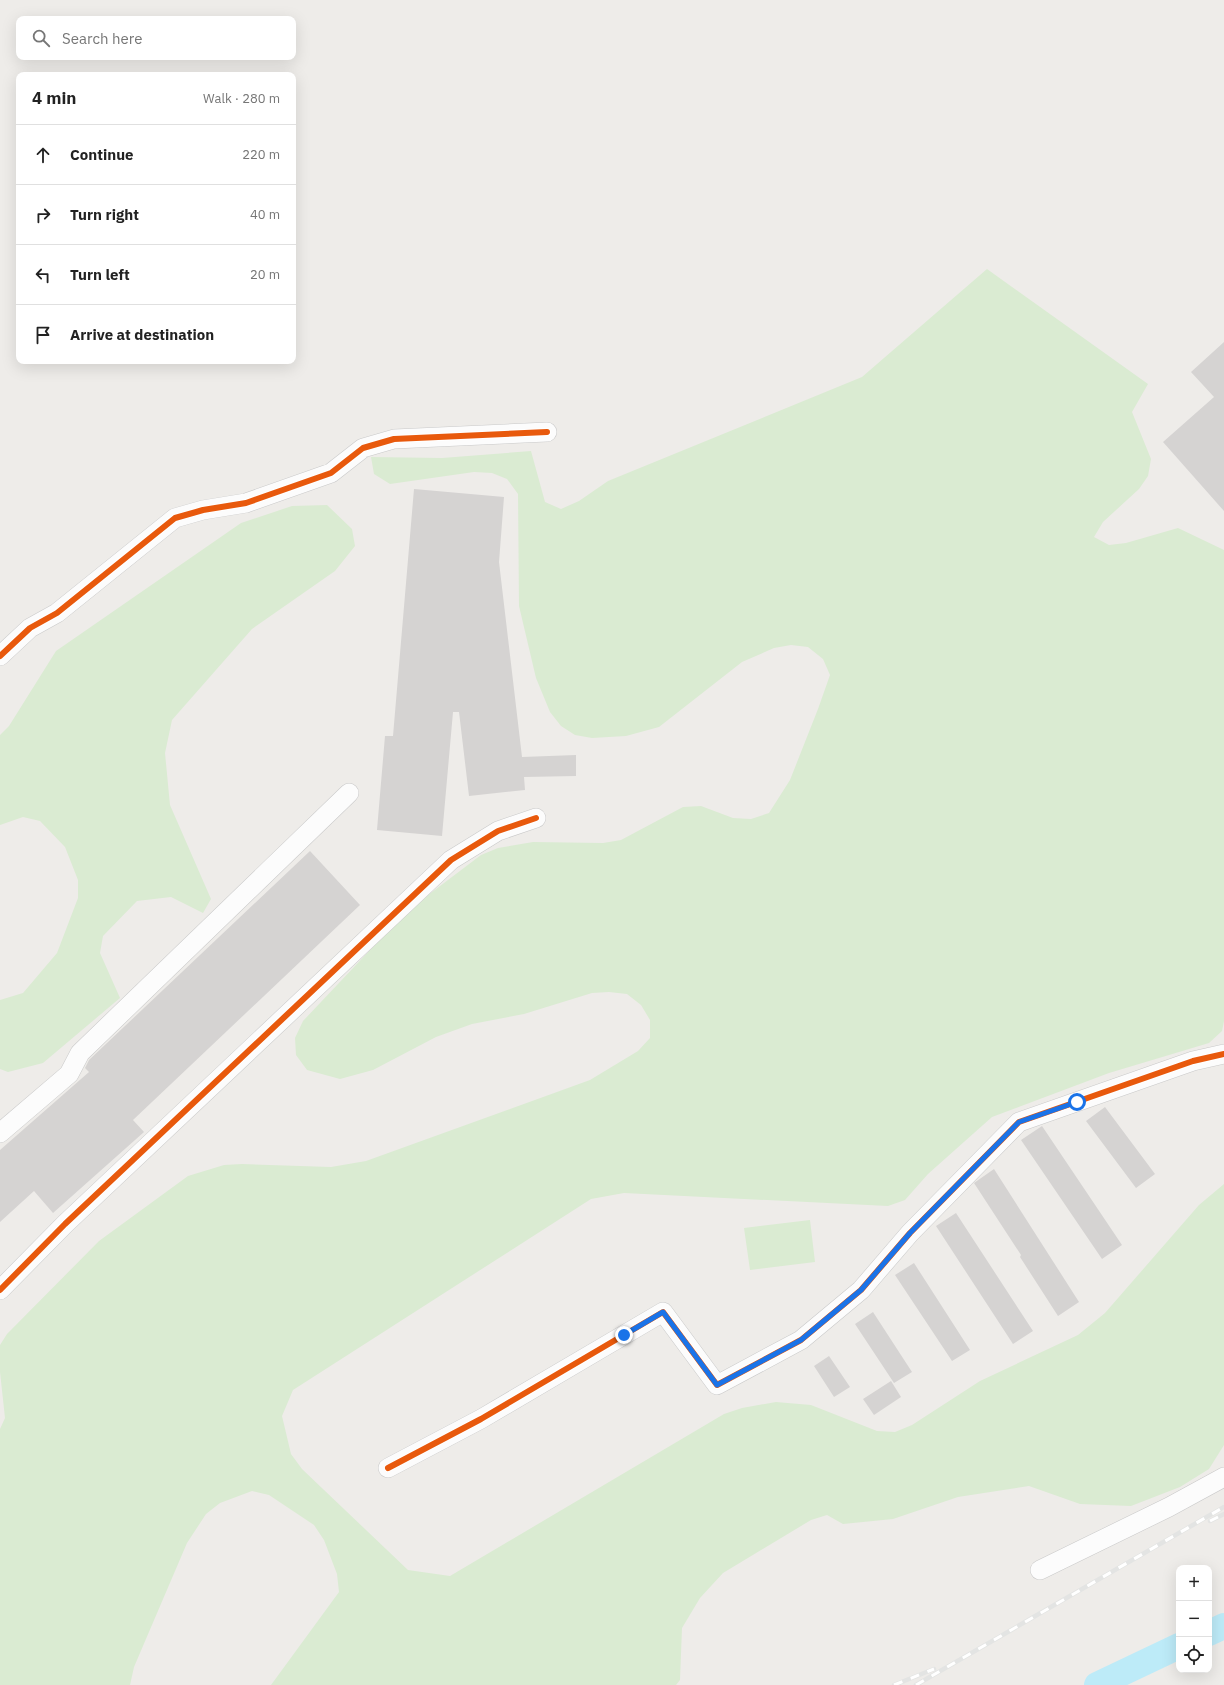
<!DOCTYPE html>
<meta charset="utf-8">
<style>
body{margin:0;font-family:"IBM Plex Sans",sans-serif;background:#f2f2f2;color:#222}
.controls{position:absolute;right:12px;bottom:12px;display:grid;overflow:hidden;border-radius:8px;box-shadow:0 4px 16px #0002}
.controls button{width:36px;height:36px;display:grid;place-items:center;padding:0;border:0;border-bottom:1px solid #e0e0e0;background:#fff;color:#222;font:20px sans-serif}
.stop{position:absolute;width:12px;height:12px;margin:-9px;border:3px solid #1a73e8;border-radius:50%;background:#fff}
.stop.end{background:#1a73e8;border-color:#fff;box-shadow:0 1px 4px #0008}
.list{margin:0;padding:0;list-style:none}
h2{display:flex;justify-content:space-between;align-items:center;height:52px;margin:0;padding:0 16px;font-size:17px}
h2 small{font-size:13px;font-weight:400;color:#767676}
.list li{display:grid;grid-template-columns:26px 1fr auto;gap:12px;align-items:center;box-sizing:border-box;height:60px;padding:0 16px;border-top:1px solid #e0e0e0}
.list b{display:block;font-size:15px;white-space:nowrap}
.list em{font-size:13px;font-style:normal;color:#767676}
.icon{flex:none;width:22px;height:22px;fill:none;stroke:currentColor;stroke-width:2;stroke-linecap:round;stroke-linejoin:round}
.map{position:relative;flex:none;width:1224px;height:1685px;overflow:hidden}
.search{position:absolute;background:#fff;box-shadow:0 4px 16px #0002;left:16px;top:16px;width:280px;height:44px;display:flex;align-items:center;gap:10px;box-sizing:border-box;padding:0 14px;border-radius:8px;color:#767676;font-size:15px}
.panel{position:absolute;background:#fff;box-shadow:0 4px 16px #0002;left:16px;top:72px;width:280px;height:292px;border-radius:8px}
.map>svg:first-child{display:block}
</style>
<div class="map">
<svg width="1224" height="1685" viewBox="0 0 1224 1685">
<rect width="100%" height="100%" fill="#eeece9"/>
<path fill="#daebd2" d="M987 269 1148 384 1132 412 1151 459 1148 476 1139 489 1103 522 1094 537 1109 545 1126 543 1178 528 1224 550V1021L1222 1031 1209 1043 1109 1073 992 1117 928 1174 905 1200 888 1206 624 1193 591 1199 293 1390 282 1416 291 1454 302 1469 408 1570 450 1576 724 1414 742 1408 776 1402 811 1405 877 1431 895 1432 912 1425 980 1381 1078 1335 1105 1313 1199 1205 1224 1184V1445L1209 1469 1180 1487 1131 1506 1080 1504 1029 1486 958 1497 893 1519 843 1524 827 1515 811 1520 723 1573 700 1598 682 1628 680 1680 676 1685H271L339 1592 337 1574 324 1540 314 1525 269 1495 252 1491 220 1503 206 1514 187 1543 134 1667 130 1685H0V1429L5 1418 0 1372V1345L7 1334 99 1241 188 1176 224 1165 242 1164 331 1167 366 1161 590 1080 638 1051 650 1038V1020L641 1005 627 994 609 992 592 993 524 1014 472 1024 436 1037 373 1070 340 1079 307 1070 296 1055 295 1038 303 1021 407 911 481 855 498 848 533 842 603 843 621 840 683 807 701 806 733 818 751 819 769 813 790 780 818 709 830 675 823 659 808 647 791 645 774 648 742 662 659 727 626 736 592 738 575 735 561 726 550 712 536 678 519 606 518 494 507 479 492 473 474 472 390 484 374 474 371 457 442 458 531 451 545 502 561 509 579 501 608 481 862 377Z
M327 505 352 529 355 546 335 571 252 629 172 720 165 753 170 805 211 899 203 913 171 897 137 901 103 936 100 953 120 998 43 1063 8 1072 0 1069V1000L23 993 57 953 78 898V880L65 847 40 821 23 817 0 825V735L9 726 56 651 241 523 292 506Z
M810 1220 815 1262 750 1270 744 1228Z"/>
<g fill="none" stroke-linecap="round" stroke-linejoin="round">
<path stroke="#bdebf8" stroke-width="26" d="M1209 1633 1224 1626
M1097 1685 1179 1646"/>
</g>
<path fill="#d5d3d2" d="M1224 342V511L1163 442 1214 397 1191 372Z
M414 489 504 497 499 562 522 757 576 755V776L524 777 525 790 469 796 459 712H453L442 836 377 830 385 736H393Z
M310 851 360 905 133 1120 144 1132 53 1213 34 1191 0 1222V1150L89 1072 85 1068 89 1060Z
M1105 1107 1155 1174 1136 1188 1086 1121Z
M1042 1126 1122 1245 1102 1259 1021 1140Z
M994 1169 1079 1302 1058 1316 1020 1257 1021 1255 974 1183Z
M956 1213 1033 1331 1013 1344 936 1226Z
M914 1263 970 1350 952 1361 895 1275Z
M873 1312 912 1372 894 1383 855 1324Z
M829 1356 850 1387 834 1397 814 1366Z
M891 1381 901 1397 874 1415 863 1399Z"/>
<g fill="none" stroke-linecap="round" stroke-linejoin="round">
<defs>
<path id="minor" d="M0 656 30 628 57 613 175 518 203 510 246 503 331 473 363 448 394 439 547 432
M0 1133 69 1074 80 1053 349 793
M0 1290 65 1224 451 860 498 831 536 818
M388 1468 481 1419 663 1312 717 1385 801 1340 861 1290 910 1233 1019 1122 1193 1061 1224 1054
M1040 1570 1169 1507 1224 1477"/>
</defs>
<use href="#minor" stroke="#c9c9c9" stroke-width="20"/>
<use href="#minor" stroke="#fcfcfc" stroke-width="19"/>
<defs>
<path id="rail" d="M1210 1521 1224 1514
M894 1685 934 1669
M916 1685 1224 1507"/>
</defs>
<use href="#rail" stroke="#e3e4e3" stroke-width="4.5"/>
<use href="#rail" stroke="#fff" stroke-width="3" stroke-dasharray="9" stroke-linecap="butt"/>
<defs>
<path id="cycleway" d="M0 656 30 628 57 613 175 518 203 510 246 503 331 473 363 448 394 439 547 432
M0 1290 65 1224 451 860 498 831 536 818
M388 1468 481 1419 663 1312 717 1385 801 1340 861 1290 910 1233 1019 1122 1193 1061 1224 1054"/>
</defs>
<use href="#cycleway" stroke="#fff" stroke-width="8"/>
<use href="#cycleway" stroke="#e8590c" stroke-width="6"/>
</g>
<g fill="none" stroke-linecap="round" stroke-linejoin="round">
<path stroke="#1a73e8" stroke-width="5" d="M624 1335 663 1312 717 1385 801 1340 861 1290 910 1233 1019 1122 1077 1102"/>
</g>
</svg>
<div class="controls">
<button>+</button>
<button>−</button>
<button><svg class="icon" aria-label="locate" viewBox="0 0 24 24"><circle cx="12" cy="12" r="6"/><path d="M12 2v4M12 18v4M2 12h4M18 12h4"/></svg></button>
</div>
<div class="stop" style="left:1077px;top:1102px"></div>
<div class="stop end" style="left:624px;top:1335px"></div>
<div class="search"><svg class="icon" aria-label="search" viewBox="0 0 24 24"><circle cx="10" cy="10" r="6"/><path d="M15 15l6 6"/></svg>Search here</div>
<section class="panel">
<h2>4 min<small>Walk · 280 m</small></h2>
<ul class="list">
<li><svg class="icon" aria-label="ahead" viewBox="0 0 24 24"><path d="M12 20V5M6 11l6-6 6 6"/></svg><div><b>Continue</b></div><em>220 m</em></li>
<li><svg class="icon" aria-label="right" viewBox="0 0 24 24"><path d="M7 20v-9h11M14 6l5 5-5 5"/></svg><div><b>Turn right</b></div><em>40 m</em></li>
<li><svg class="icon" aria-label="left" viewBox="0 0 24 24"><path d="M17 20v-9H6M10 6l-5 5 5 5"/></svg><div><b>Turn left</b></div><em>20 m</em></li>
<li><svg class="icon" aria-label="arrive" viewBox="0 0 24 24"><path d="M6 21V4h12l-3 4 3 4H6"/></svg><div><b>Arrive at destination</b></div></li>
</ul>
</section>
</div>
